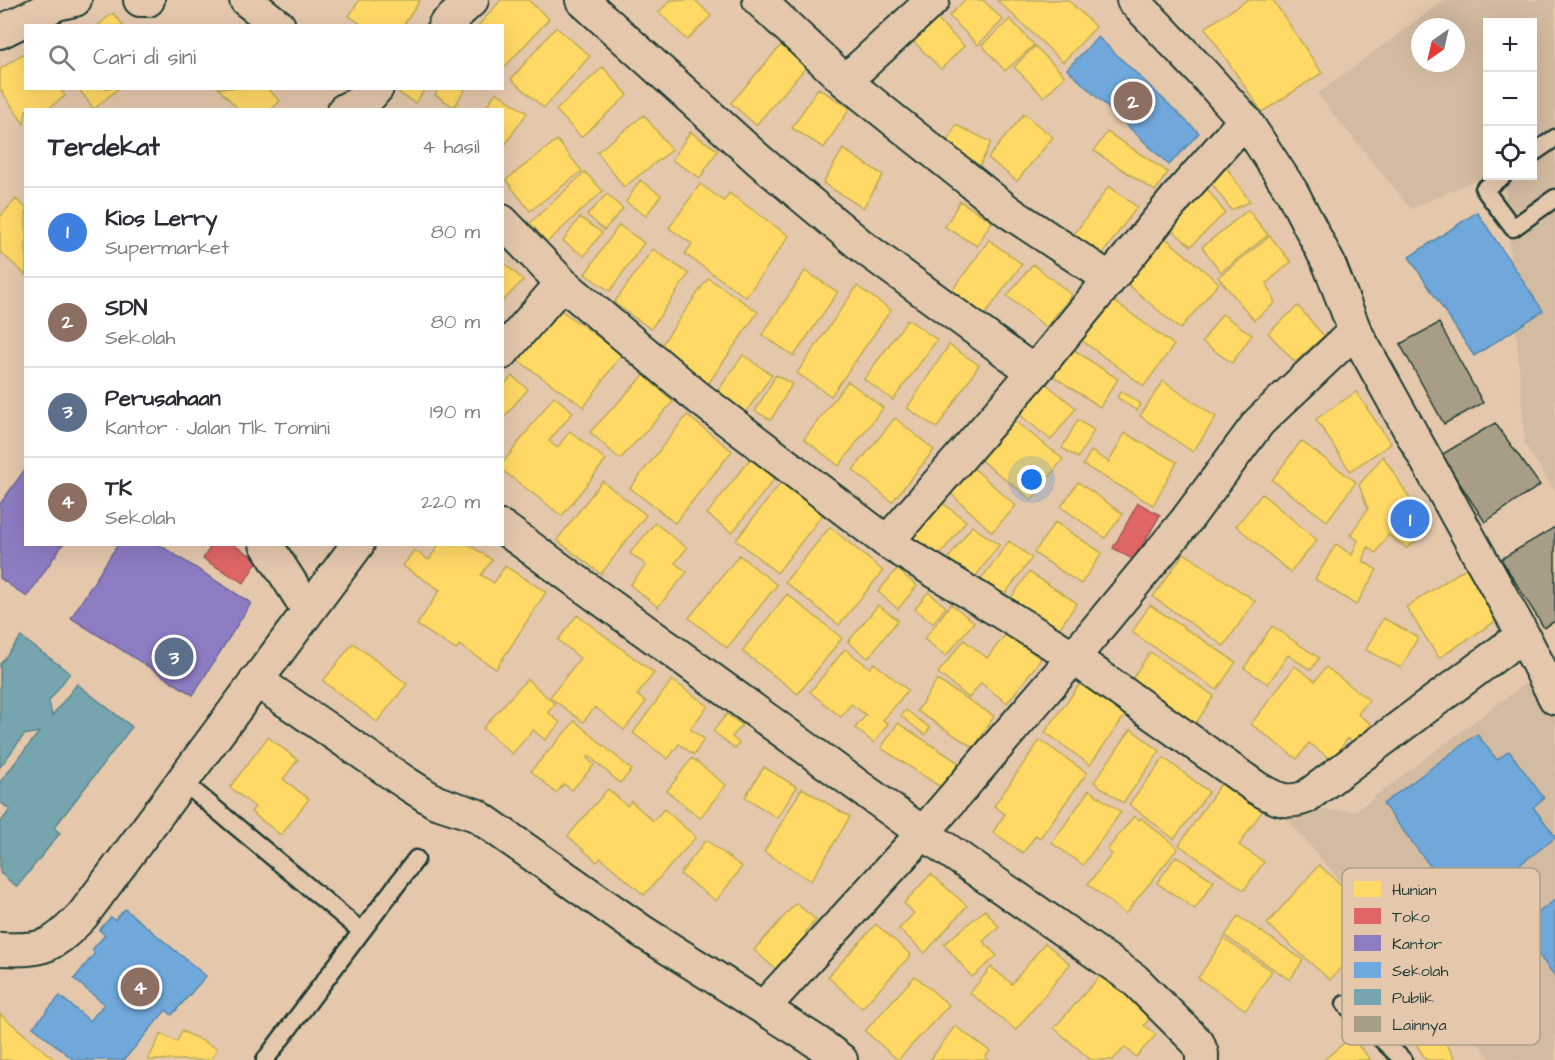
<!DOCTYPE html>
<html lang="id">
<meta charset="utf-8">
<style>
body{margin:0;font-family:"Architects Daughter",sans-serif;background:#f2f2f3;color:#2b2b33}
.controls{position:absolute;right:18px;top:18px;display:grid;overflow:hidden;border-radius:0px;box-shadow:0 6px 24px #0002}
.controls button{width:54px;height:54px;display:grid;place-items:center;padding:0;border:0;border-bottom:2px solid #e1e1e2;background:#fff;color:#2b2b33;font:30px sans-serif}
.compass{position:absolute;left:1411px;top:18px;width:54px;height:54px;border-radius:50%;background:#fff;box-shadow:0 6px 24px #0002;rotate:214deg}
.you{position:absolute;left:1032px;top:480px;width:21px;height:21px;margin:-15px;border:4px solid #fff;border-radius:50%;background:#1a73e8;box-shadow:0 0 0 9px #1a73e833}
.badge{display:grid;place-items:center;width:39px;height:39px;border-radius:50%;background:#1f6fb2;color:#fff;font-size:20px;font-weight:700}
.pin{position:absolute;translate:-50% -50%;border:3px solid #fff;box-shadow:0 2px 6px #0006}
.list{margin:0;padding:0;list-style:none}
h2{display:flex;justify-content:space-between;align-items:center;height:78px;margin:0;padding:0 24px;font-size:26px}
h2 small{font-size:20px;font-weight:400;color:#7c7c81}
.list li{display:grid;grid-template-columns:39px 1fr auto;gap:18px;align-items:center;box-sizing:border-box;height:90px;padding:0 24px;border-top:2px solid #e1e1e2}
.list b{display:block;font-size:22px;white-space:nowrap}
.list p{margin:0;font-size:20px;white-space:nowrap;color:#7c7c81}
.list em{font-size:20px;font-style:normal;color:#7c7c81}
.icon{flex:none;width:33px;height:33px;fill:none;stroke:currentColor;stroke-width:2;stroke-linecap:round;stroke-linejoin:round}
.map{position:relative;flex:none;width:1555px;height:1060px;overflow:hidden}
.search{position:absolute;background:#fff;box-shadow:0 6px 24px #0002;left:24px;top:24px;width:480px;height:66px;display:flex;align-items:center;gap:15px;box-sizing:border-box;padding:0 21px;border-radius:0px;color:#7c7c81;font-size:22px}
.panel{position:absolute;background:#fff;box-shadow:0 6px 24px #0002;left:24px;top:108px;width:480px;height:438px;border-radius:0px}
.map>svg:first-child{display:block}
</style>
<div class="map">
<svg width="1555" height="1060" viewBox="0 0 1555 1060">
<rect width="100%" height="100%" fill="#e5c8ac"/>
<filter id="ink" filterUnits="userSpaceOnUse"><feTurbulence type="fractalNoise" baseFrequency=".0167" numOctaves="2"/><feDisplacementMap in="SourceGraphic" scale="12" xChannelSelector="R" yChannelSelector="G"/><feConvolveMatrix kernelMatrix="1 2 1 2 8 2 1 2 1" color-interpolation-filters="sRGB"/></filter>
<g filter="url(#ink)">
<path fill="#d3bba1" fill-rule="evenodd" d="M1444 0H1555V491L1525 445 1504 176H1532V22H1488L1487 175 1411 209 1317 94ZM1420 27H1456V63H1420Z
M1555 661V1060H1492L1278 808 1355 811Z"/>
<path fill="#ffd966" stroke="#bcaa57" stroke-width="1.5" d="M359 0H420L403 26H364L349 16Z
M501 0H528L549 19 502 70V26H478Z
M671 0H695L711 16 687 40 659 12Z
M965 0H983L1003 20 978 45 949 16Z
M997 0H1068L1096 27 1063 62Z
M1247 0H1273L1322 73 1262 112 1205 28Z
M113 13 124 26H97Z
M933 15 964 46 941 69 910 38Z
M1010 19 1034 45 1005 71 982 45Z
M556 27 590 56 544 108 511 79Z
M783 43 808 65 756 125 731 103Z
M1035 46 1065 76 1044 97 1014 67Z
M26 52V88H59L65 96 46 110H26L24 124 0 89V69Z
M603 67 628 95 581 137 556 110Z
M78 88H119L94 109Z
M218 88H267L280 101 271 110H239Z
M402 88H426L415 103 399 93Z
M439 88H466L454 107 435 95Z
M818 88 850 108 824 148 792 128Z
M496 92 527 113 502 149V110H484Z
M1024 114 1053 137 1017 181 988 158Z
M644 115 672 150 624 187 597 152Z
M956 125 991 142 977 171 942 154Z
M690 132 718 150 700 178 672 160Z
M1107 132 1168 172 1155 191 1094 151Z
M557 140 582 171 530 211 506 180Z
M843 149 883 175 863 208 823 183Z
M1222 161 1250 202 1231 210 1207 177Z
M585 172 603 191 547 242 530 223Z
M640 180 661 195 646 216 626 202Z
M1203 183 1225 213 1191 246 1166 225Z
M700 184 724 201 729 193 789 236 746 297 685 254 692 244 669 228Z
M1109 186 1137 207 1101 256 1073 236Z
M607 194 623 209 604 230 587 215Z
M16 199 26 208V275L0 252V217Z
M960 201 992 221 977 246 945 227Z
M1248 210 1268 235 1221 272 1202 247Z
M580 217 602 233 584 256 563 241Z
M619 225 644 243 610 291 585 274Z
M1163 236 1219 283 1180 329 1124 281Z
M1270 236 1291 262 1267 283 1275 303 1254 320 1218 277Z
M989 240 1022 264 984 316 951 292Z
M653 249 689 274 651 329 614 303Z
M502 261 523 280 502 302Z
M1033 264 1072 295 1046 327 1007 296Z
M805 271 838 292 794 356 762 335Z
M708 278 758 312 708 384 658 350Z
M857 286 891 310 831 396 797 373Z
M1107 296 1174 345 1144 386 1077 337Z
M552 304 622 354 584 407 513 357Z
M1298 306 1324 336 1295 362 1268 333Z
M1222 314 1252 335 1232 363 1202 342Z
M908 319 937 340 893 400 864 379Z
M1065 344 1118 379 1100 407 1047 372Z
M949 345 979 365 937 428 907 408Z
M743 355 772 375 741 419 713 398Z
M644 375 673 402 620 459 590 432Z
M776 375 792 384 771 420 755 411Z
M512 376 528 389 504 417 502 416V387Z
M1040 379 1076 408 1051 440 1015 411Z
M848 381 883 408 839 466 804 439Z
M1163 381 1216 417 1193 452 1140 416Z
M1121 391 1141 404 1137 411 1117 397Z
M1356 392 1391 444 1350 471 1316 419Z
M554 396 573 412 549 441 557 448 570 431 606 460 562 516 502 470V464Z
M1006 414 1063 459 1032 500 974 455Z
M687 415 732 451 675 523 630 488Z
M895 418 934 450 892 502 853 470Z
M1078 420 1094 430 1078 458 1062 448Z
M1125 433 1177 462 1153 505 1083 465 1091 451 1109 462Z
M1301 441 1356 482 1327 521 1272 480Z
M1383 456 1430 530 1407 548 1388 535 1376 553 1368 547 1363 561 1377 570 1356 605 1315 579 1336 544 1352 555 1358 540 1350 535 1368 509 1359 485Z
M750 459 775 478 732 533 707 514Z
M969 464 1016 506 992 532 946 489Z
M783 480 825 512 777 573 736 540Z
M602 481 646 515 601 574 557 540Z
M1078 482 1123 514 1105 538 1061 507Z
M1262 494 1317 540 1290 572 1236 526Z
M939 500 966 521 931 567 903 546Z
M1055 522 1102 553 1081 584 1034 553Z
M655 523 687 548 675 563 687 572 658 607 630 585 646 565 630 553Z
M972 526 999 545 968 587 942 567Z
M830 527 883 571 839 625 785 582Z
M1009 541 1032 558 1001 599 979 582Z
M439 544H468L492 560 481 575 494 583 505 566 546 592 496 669 459 645 456 650 417 625 440 590 403 566 414 550 429 560Z
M1184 553 1255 601 1224 646 1153 597Z
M739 555 777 585 727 648 689 618Z
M1469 566 1502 617 1439 658 1406 607Z
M897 569 917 586 898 609 878 592Z
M1029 572 1077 603 1054 636 1007 604Z
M928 592 946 607 933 623 915 609Z
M787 594 842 638 798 694 742 651Z
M951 604 974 622 946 656 924 639Z
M878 605 898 620 868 658 848 642Z
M1150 605 1236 662 1217 690 1132 632Z
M577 615 654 673 637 695 646 702 624 730 595 707 583 722 550 697 580 658 558 640Z
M1383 618 1418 637 1401 668 1366 650Z
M1272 626 1319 658 1311 670 1288 655 1268 684 1244 668Z
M1007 633 1041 659 1007 703 981 683 969 698 938 673 964 640 987 658Z
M353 643 407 684 377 722 323 681Z
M845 649 870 668 874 663 908 690 883 720 888 724 874 743 855 728 866 715 851 704 841 717 810 692Z
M1150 652 1214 696 1194 726 1130 682Z
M1295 666 1315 681 1326 667 1369 700 1358 714 1371 724 1356 745 1348 738 1332 760 1309 743 1297 759 1251 724Z
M527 679 555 704 548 712 560 723 545 740 533 730 512 754 483 728Z
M672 680 708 706 690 729 704 739 694 755 679 744 668 759 633 733Z
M937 680 994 716 974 748 917 711Z
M1082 681 1126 714 1090 765 1045 732Z
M906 710 930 728 925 735 901 716Z
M727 714 742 725 732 737 739 743 735 749 713 731Z
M575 721 632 770 620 783 589 756 587 758 594 765 572 790 564 784 556 793 531 771Z
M898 723 959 763 942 788 881 748Z
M1131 729 1160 751 1123 803 1094 782Z
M268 737 298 760 283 779 309 799 281 835 251 812 255 807 230 787Z
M1040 740 1087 773 1040 838 1036 835 1023 853 993 832 1005 814 994 806Z
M692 758 726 785 700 818 667 791Z
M1164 758 1209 792 1174 839 1129 804Z
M764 767 797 787 777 818 745 797Z
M1224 779 1265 807 1239 845 1264 862 1244 890 1179 845Z
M802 788 850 817 811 881 764 852Z
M608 789 627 806 631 801 653 821 664 809 696 837 644 895 601 858 597 862 568 836Z
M1089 790 1121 812 1083 865 1052 843Z
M1134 816 1139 820 1141 818 1178 848 1125 914 1088 884 1112 854 1107 850Z
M706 840 742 867 716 901 680 874Z
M1176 856 1214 881 1195 909 1157 883Z
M1319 865 1382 921 1330 980 1267 924Z
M931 874 967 906 925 953 899 929 914 913 904 903Z
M796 903 816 920 805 933 818 945 788 980 754 950Z
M985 910 999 927 983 941 997 956 972 977 944 944Z
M1238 916 1303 960 1290 980 1225 936Z
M876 924 911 955 862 1008 828 977Z
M1224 939 1272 971 1246 1010 1198 978Z
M1045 943 1070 964 1016 1030 970 993 991 967 1012 984Z
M1107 968 1156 1012 1144 1025 1156 1035 1136 1057 1125 1047 1113 1060H1091L1054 1028Z
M915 976 949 1005 898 1060 865 1031Z
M0 1014 55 1060H0Z
M1429 1016 1456 1060H1426L1407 1029Z
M955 1026 990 1051 985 1057 989 1060H930Z
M182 1031 217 1048 211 1060H148L161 1034 177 1042Z
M1351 1037 1371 1060H1324Z"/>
<path fill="#e06666" stroke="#a65a57" stroke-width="1.5" d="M1138 503 1160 515 1134 560 1113 548Z
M212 544H232L258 560 244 583 203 559Z"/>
<path fill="#8e7cc3" stroke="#6d6998" stroke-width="1.5" d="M26 468V544H63L27 597 0 578V504Z
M118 544H158L251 603 193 695 71 618Z"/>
<path fill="#6fa8dc" stroke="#5788aa" stroke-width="1.5" d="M1098 37 1199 133 1169 165 1067 69Z
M1477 212 1543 311 1474 356 1409 257Z
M1477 734 1497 760 1509 751 1544 798 1533 807 1555 836V838L1462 908 1383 804Z
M1555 900V976L1518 928Z
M125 909 206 976 172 1015 166 1010 124 1060H74L33 1027 60 996 90 1021 104 1004 74 979 95 953 92 950 105 935 99 930 111 917 115 920Z"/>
<path fill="#76a5af" stroke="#5c868a" stroke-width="1.5" d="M21 637 70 673 49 701 52 716 77 684 132 727 54 828 60 833 17 887 0 873V823L10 810 0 802V782L39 732 24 735 0 767V664Z"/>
<path fill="#a89d87" stroke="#1f3d34" stroke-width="1.5" d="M1439 323 1483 403 1444 424 1400 344Z
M1495 423 1540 485 1485 522 1441 455Z
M1555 527V621L1544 628 1501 559Z"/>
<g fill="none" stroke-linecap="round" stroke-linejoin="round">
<defs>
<path id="lane" d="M1532 154 1555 138
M1503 176 1484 189 1513 228 1555 198
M182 781 361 931
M1345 1004 1403 1060
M265 1060 416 859"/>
<path id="street" d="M140 0H148
M246 0 279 26
M582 0 760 161 863 247 1034 372
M759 0 845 81 1009 212 1110 279
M1133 0 1201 71 1245 120 1292 192 1329 264 1355 331 1523 635 1555 698
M444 26 472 0
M0 32 57 4 75 0
M845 81 933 0
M344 110 370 96 377 88
M502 221 562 283 502 353
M562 283 695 395 887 542 1064 651 1257 788C1274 798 1287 805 1306 797L1523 635
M502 527 923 833 1134 979 1198 1043 1202 1054V1060
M887 542 1034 372 1177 197 1245 120
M266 544 308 610
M256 680 406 783 436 802 476 815 643 932 817 1042 841 1060
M0 949C44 951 53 947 83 915L358 544
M763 1008 923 833 1073 658 1185 522 1259 422 1355 331"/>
</defs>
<use href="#lane" stroke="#1f3d34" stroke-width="21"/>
<use href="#street" stroke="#1f3d34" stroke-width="36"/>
<use href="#lane" stroke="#e5c8ac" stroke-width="16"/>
<use href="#street" stroke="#e5c8ac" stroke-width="32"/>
</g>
</g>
<rect x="1342" y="868" width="198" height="177" rx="9" fill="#e5c8ac" stroke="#aa9e88" stroke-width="1.5"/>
<rect x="1354" y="881" width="27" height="16" fill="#ffd966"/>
<rect x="1354" y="908" width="27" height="16" fill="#e06666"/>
<rect x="1354" y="935" width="27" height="16" fill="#8e7cc3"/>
<rect x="1354" y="962" width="27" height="16" fill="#6fa8dc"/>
<rect x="1354" y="989" width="27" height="16" fill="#76a5af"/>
<rect x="1354" y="1016" width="27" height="16" fill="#a89d87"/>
<g font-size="16" fill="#1f3d34">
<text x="1392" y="895">Hunian</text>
<text x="1392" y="922">Toko</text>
<text x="1392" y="949">Kantor</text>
<text x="1392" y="976">Sekolah</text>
<text x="1392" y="1003">Publik</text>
<text x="1392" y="1030">Lainnya</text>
</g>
</svg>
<div class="controls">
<button>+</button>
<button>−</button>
<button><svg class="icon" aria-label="locate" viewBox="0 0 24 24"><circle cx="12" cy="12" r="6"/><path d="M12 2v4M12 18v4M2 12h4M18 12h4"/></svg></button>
</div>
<svg class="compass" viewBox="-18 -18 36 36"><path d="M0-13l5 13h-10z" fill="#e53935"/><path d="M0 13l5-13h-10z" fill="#7c7c81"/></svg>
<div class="you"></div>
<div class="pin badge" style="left:1410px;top:519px;background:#3f7fe0">1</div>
<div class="pin badge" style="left:1133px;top:101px;background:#8d6e63">2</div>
<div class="pin badge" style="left:174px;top:657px;background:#5c6f8a">3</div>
<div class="pin badge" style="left:140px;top:987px;background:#8d6e63">4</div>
<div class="search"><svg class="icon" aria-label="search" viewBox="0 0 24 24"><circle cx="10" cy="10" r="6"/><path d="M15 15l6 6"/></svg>Cari di sini</div>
<section class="panel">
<h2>Terdekat<small>4 hasil</small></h2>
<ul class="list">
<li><span class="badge" style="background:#3f7fe0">1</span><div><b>Kios Lerry</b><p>Supermarket</p></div><em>80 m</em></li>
<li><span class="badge" style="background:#8d6e63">2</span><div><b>SDN</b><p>Sekolah</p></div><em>80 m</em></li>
<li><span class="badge" style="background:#5c6f8a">3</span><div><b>Perusahaan</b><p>Kantor · Jalan Tlk Tomini</p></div><em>190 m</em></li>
<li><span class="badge" style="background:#8d6e63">4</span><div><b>TK</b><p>Sekolah</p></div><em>220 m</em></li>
</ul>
</section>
</div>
